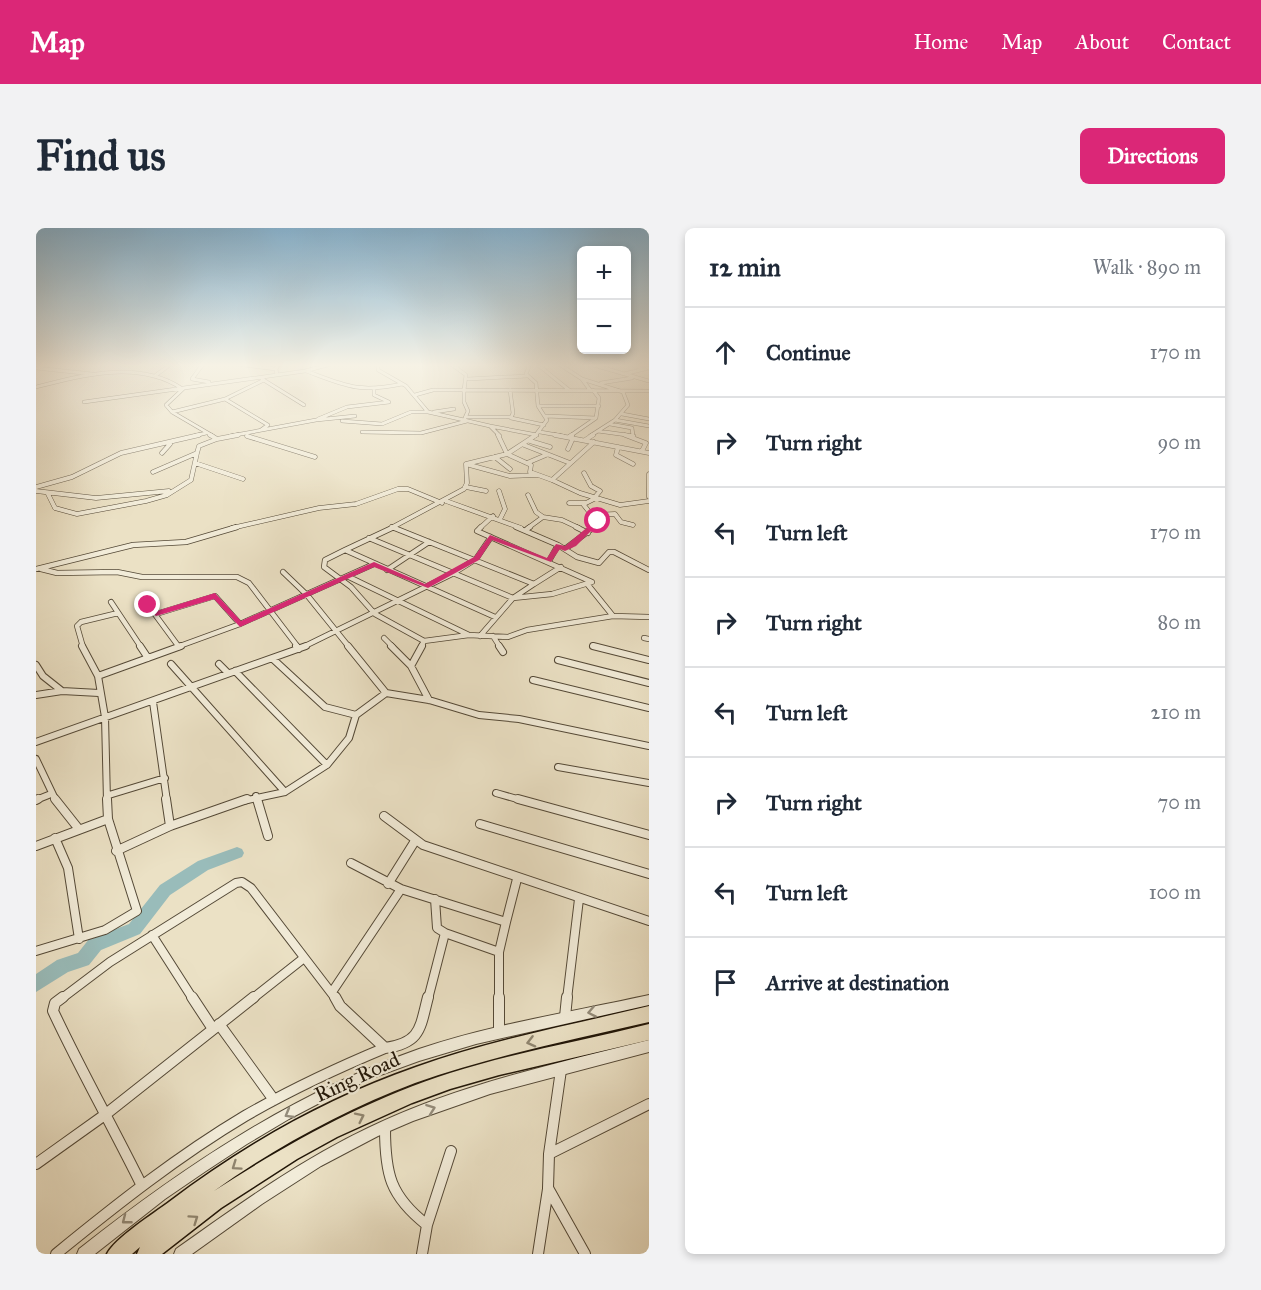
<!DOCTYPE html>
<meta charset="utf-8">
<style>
body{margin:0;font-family:"IM FELL Great Primer",serif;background:#f2f2f3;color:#1f2937}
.controls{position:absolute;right:18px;top:18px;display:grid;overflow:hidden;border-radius:9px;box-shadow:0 3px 9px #0003}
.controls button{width:54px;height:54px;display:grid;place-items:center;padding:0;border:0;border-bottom:2px solid #e0e1e3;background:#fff;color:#1f2937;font:30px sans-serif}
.stop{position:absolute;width:18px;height:18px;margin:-14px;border:4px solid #db2777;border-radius:50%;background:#fff}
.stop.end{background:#db2777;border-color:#fff;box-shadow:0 2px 6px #0008}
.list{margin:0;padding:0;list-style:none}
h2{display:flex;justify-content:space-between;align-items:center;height:78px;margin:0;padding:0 24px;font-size:26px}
h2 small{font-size:20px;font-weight:400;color:#747a83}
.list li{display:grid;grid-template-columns:39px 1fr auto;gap:18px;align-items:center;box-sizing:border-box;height:90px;padding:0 24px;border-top:2px solid #e0e1e3}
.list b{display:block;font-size:22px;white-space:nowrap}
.list em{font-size:20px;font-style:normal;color:#747a83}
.icon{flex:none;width:33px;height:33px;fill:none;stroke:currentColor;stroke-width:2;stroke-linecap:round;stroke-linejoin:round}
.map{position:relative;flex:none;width:613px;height:1026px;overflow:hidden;border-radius:9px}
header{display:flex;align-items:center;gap:36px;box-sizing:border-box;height:84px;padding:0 30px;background:#db2777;color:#fff}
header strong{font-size:28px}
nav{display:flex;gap:33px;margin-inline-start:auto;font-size:21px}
.intro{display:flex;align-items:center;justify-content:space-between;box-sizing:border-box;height:144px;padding:0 36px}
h1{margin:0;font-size:42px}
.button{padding:15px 27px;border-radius:9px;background:#db2777;color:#fff;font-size:21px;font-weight:700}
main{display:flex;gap:36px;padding:0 36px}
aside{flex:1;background:#fff;border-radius:9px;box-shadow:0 3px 9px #0003}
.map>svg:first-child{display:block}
</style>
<header>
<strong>Map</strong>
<nav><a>Home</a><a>Map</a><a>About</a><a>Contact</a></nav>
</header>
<div class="intro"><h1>Find us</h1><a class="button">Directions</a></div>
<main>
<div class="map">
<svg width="613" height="1026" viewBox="0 0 613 1026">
<rect width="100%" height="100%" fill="#ebe1c5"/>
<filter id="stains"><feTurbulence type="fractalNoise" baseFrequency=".00333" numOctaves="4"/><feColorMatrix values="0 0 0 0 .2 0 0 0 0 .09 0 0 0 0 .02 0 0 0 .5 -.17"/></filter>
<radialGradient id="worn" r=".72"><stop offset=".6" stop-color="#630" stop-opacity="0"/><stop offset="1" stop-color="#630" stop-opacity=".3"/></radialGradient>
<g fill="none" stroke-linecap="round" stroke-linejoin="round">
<path fill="#99bcba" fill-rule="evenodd" d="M201 619 206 621 208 625 206 629 172 642 134 667 104 706 65 722 53 737 32 744 0 764V746L21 732 42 725 53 711 93 696 124 657 162 633Z"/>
<defs>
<path id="minor-far5" d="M167 136 156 151 173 154
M201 136 240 141 241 147
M342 136V142L370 158 392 184 428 192
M415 136 430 147 428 162 613 163
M494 136 490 146 500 155 502 178 511 192 499 208
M501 136 533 162
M523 136 546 151 554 162
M554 136 613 153
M595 136 607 141
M0 140 56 146
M240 141 242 137 248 136
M270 143C310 158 322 165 366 156
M588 146 613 140
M120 147 135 136
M226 151 268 177
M432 151 491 148
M546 151 587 164 592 177 579 192 554 208
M565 155 596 150
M0 159C46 147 102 132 145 160
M474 162 477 185 475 190 508 197
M379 167 397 162H428V174L432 183 428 192 454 198
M189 171 232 197 225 202
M48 174 269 143 295 136
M502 178H563
M136 184 130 177 148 160
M398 184 418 181
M586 186 613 191
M510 188 560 190
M430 189H475
M282 191 311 179 353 174 338 167V162
M579 192 613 198
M306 193 346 196 375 184H392
M574 196 596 200 597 208
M562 203 598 208
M326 204 385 205 431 193
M504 204 527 208
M158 208 170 205
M177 208 136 184 189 171 228 152
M194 208 280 192 319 188
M464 208 454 198 501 207
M534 208 560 190 563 170 557 162"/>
<path id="minor-far4" d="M174 207 181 211 202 207
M462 207 471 226 430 236 474 248 500 247
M500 207 471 226 495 237 494 244 516 252
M519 207 613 225
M589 207 610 215 606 223
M211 208 279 229
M533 209 536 207
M549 212 557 207
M494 213 514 219
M558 214 516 252 544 265 584 277 613 273
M488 217 534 235
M582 219 580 227 597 236
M532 221 537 210
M126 225 134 216
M459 229 474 241
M159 235 207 251
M491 235 510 227
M117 244 161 225 163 218 181 211
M548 245 555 258 564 263 559 269
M613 246V269
M0 259 36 249 85 225 163 207
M430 259 450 263
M0 263 60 270 133 263
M463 263 469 281 464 291
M12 266 19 280 41 286 110 273 131 267 155 252 161 225
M410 273 485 300
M533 275H550L560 270
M547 276 562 295 556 300
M558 287 579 286 585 294 597 297
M507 289 526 292 543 300
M356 299 359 300
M196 300 283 280 320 276 362 261H372L406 275
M355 300 428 261 431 255 430 236
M444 300 457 288
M492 300 507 289 500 284 492 267"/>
<path id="minor-far3" d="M356 299 498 356 477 370 444 408
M358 299 309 322 459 389
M480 299 522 317 513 333
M540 299 552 305
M491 301 494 299
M333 310 477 370 516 366 556 354 441 303 445 299
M522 317 541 329 563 335 573 324H578L613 342
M529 321 558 299
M309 322 289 332 288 339 315 359 339 386 388 413 385 419
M0 341 97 317 150 314 201 299
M5 341 21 345 81 344 106 349H201L213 355 262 419
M351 342 393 314
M247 344 271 367 313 419
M313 349 433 407
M498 356 525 339
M552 357 577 388
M75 374 105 419
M112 377 143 419
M120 386 179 368 204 396
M457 408 464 419
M348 410 357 419
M608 410 613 411
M388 413 433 407 472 409 491 402 577 388 613 389
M557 418 562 419
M47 419 41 398 45 394 82 385
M141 419 204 396 338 336
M267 419 416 346 440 331 455 309"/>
<path id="minor-far2" d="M46 418 62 448 69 489 71 573
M104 418 112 430
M260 418 263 421
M312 418 350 465 393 472 443 487 483 491 613 518
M355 418 375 438
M386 418 375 438 393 472
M463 418 467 424
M557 418 613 432
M237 431 289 479 320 487
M522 432 613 455
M135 436 249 564
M183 436 192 445
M0 437 7 448 26 463
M199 443 291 537
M62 448 145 418
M497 452 613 480
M0 467 26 463 63 465
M117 474 131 573
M0 514 270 418
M0 531 20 573
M522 539 613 555
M460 565 488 573
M73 567 129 550
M220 568 221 573
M0 572 15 566
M207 573 249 564 291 537 313 510 320 487 350 465"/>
<path id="minor-far1" d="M19 571 42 600
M130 571 134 598
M221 571 232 608
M482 571 613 607
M0 572 2 571
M348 588 387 617 613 693
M444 596 613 646
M19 610 32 640 43 711
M0 618 72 591
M80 623 134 598 211 571
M315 635 365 661
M352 656 379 613
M409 705 463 724
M116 707 157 771
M0 723 69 702 101 683 72 591 71 571
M296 764 365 661 470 694 481 651
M25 771 74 734 200 655 206 654 215 660 300 771
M216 771 268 730
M392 771 409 705 401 700 399 671
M463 771V724L470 694
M531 771 543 671"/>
<path id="minor" d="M27 769 19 775 17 783C45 843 77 899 106 958
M156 769 177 801
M299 769 304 778 349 820C385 815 384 800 392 769
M463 769V804
M529 789 531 769
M183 796 238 872
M525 842 513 926 512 960 549 1026
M349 900C349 946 354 968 391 997L386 1026
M513 926 613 876
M0 936 70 886 218 769
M391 997 415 923
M20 1026C80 977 142 928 209 888 254 862 301 840 349 820
M502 1026 512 961"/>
<path id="tertiary" d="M613 767V777L440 816 383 833 339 849 297 868 253 891 211 916 170 943 129 971 59 1026H41L43 1021C147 939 257 865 383 821 457 796 536 784 613 767Z
M613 812V824L454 866 377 893 342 908 285 938 226 976 156 1026H138L140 1021C202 977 263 933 332 900 420 857 518 836 613 812Z"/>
<path id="trunk" d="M613 778V794C535 812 455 828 379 855 308 882 240 919 178 963 252 915 330 872 414 845 479 824 547 813 613 796V812L463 847 414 861 376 875 301 909 261 931 185 980 126 1026H101L104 1019 96 1026H71C78 1011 118 985 133 974 208 917 291 870 380 839 455 812 535 797 613 778Z"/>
</defs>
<use href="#minor-far5" stroke="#544937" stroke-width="4"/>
<use href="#minor-far4" stroke="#544937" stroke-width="5"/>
<use href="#minor-far3" stroke="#544937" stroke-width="6"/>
<use href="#minor-far2" stroke="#544937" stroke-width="8"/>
<use href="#minor-far1" stroke="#544937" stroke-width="10"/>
<use href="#minor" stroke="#544937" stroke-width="12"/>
<use href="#tertiary" stroke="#544937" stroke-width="2"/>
<use href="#trunk" stroke="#211608" stroke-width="3"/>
<use href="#minor-far5" stroke="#f2ecd9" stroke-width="3"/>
<use href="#minor-far4" stroke="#f2ecd9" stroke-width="4"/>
<use href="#minor-far3" stroke="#f2ecd9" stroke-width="4.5"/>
<use href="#minor-far2" stroke="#f2ecd9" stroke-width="6"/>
<use href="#minor-far1" stroke="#f2ecd9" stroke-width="8"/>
<use href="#minor" stroke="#f2ecd9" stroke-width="10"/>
<use href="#tertiary" fill="#f2ecd9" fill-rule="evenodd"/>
<use href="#trunk" fill="#ebe1c5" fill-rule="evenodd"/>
</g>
<defs><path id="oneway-chevron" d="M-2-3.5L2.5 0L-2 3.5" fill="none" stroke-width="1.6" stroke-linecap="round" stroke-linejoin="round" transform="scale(1.5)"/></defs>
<g stroke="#948c7b">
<use href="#oneway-chevron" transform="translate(556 784) rotate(169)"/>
<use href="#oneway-chevron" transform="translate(395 881) rotate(-20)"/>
<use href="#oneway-chevron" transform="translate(253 886) rotate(150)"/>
<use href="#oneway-chevron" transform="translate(90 992) rotate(142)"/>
</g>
<g stroke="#908670">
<use href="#oneway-chevron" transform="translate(495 814) rotate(166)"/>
<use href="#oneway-chevron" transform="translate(324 889) rotate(-26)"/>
<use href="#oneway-chevron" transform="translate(200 938) rotate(145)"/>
<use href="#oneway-chevron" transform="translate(158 991) rotate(-35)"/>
</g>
<linearGradient id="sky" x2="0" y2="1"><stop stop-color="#88b7d6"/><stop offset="0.49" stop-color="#f6f2e5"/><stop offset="1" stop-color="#f6f2e5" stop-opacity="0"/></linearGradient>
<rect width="613" height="280" fill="url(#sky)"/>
<path fill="#db2777" d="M560 292 565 293 540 318 529 323 524 321 515 334 456 312 443 332 392 360 338 339 204 399 178 371 120 388 108 377 115 375 121 383 179 365 205 393 338 334 389 356 438 329 454 307 511 330 520 316 529 318Z"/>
<g text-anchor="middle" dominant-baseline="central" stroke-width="4.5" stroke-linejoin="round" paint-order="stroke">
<g font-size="21" fill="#211608" stroke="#f2ecd9">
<text transform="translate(321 849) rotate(-25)">Ring Road</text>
</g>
</g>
<rect width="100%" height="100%" filter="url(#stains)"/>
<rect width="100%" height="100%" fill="url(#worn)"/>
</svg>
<div class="controls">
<button>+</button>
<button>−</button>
</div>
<div class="stop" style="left:562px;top:293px"></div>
<div class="stop end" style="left:112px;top:377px"></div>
</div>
<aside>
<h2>12 min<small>Walk · 890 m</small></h2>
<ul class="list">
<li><svg class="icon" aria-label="ahead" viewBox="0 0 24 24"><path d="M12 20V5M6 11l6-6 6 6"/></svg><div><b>Continue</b></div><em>170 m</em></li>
<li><svg class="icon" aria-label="right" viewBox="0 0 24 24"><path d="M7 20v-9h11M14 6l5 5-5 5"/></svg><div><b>Turn right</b></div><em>90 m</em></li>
<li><svg class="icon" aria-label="left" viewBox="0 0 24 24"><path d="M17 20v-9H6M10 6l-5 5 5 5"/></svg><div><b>Turn left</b></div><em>170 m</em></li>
<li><svg class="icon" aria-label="right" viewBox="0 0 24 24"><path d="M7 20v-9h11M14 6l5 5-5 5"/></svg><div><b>Turn right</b></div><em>80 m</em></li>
<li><svg class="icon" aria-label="left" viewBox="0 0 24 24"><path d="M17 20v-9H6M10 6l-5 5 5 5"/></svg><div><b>Turn left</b></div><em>210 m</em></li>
<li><svg class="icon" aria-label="right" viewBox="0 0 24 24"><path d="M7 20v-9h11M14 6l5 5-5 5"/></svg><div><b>Turn right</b></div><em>70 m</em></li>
<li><svg class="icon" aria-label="left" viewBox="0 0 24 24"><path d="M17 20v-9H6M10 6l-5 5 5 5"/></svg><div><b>Turn left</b></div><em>100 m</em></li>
<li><svg class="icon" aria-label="arrive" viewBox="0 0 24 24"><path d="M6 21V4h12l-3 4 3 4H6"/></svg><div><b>Arrive at destination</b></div></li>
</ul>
</aside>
</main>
